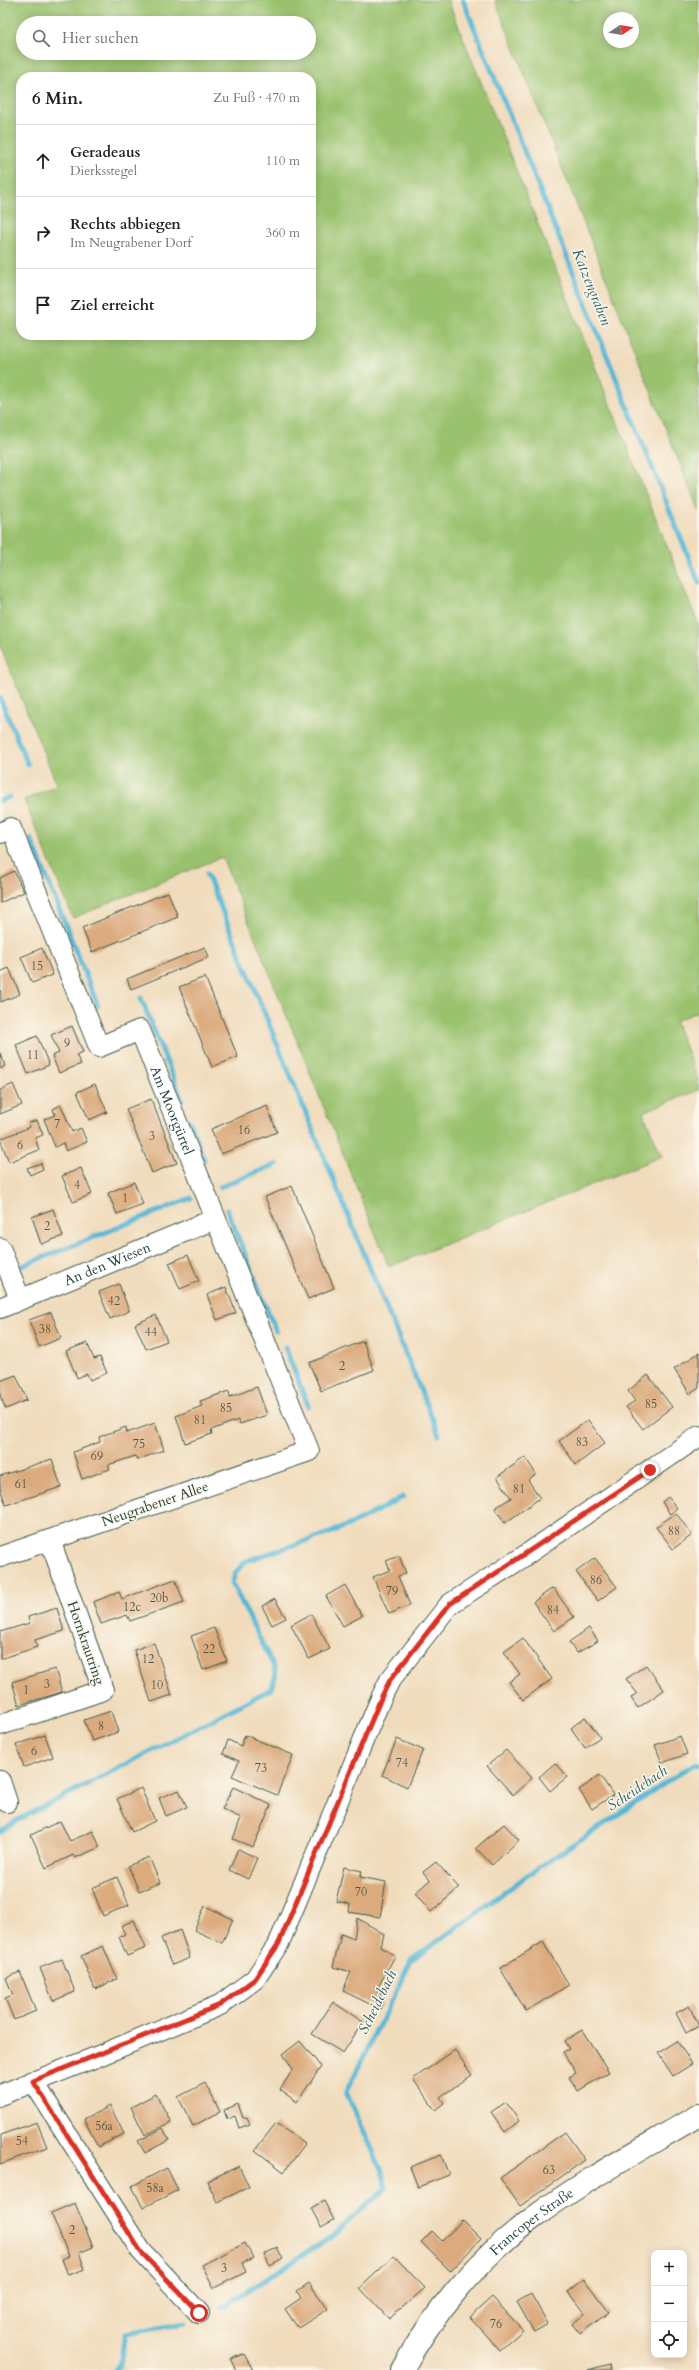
<!DOCTYPE html>
<html lang="de">
<meta charset="utf-8">
<style>
body{margin:0;font-family:Cardo,serif;background:#f2f2f2;color:#202124}
.controls{position:absolute;right:12px;bottom:12px;display:grid;overflow:hidden;border-radius:8px;box-shadow:0 2px 10px #0003}
.controls button{width:36px;height:36px;display:grid;place-items:center;padding:0;border:0;border-bottom:1px solid #e0e0e0;background:#fff;color:#202124;font:20px sans-serif}
.compass{position:absolute;left:603px;top:12px;width:36px;height:36px;border-radius:50%;background:#fff;box-shadow:0 2px 10px #0003;rotate:78deg}
.stop{position:absolute;width:12px;height:12px;margin:-9px;border:3px solid #d93025;border-radius:50%;background:#fff}
.stop.end{background:#d93025;border-color:#fff;box-shadow:0 1px 4px #0008}
.list{margin:0;padding:0;list-style:none}
h2{display:flex;justify-content:space-between;align-items:center;height:52px;margin:0;padding:0 16px;font-size:17px}
h2 small{font-size:13px;font-weight:400;color:#757577}
.list li{display:grid;grid-template-columns:26px 1fr auto;gap:12px;align-items:center;box-sizing:border-box;height:72px;padding:0 16px;border-top:1px solid #e0e0e0}
.list b{display:block;font-size:15px;white-space:nowrap}
.list p{margin:0;font-size:13px;white-space:nowrap;color:#757577}
.list em{font-size:13px;font-style:normal;color:#757577}
.icon{flex:none;width:22px;height:22px;fill:none;stroke:currentColor;stroke-width:2;stroke-linecap:round;stroke-linejoin:round}
.map{position:relative;flex:none;width:699px;height:2370px;overflow:hidden}
.search{position:absolute;background:#fff;box-shadow:0 2px 10px #0003;left:16px;top:16px;width:300px;height:44px;display:flex;align-items:center;gap:10px;box-sizing:border-box;padding:0 14px;border-radius:22px;color:#757577;font-size:15px}
.panel{position:absolute;background:#fff;box-shadow:0 2px 10px #0003;left:16px;top:72px;width:300px;height:268px;border-radius:16px}
.map>svg:first-child{display:block}
</style>
<div class="map">
<svg width="699" height="2370" viewBox="0 0 699 2370">
<rect width="100%" height="100%" fill="#fbf7ec"/>
<filter id="ink" filterUnits="userSpaceOnUse"><feTurbulence type="fractalNoise" baseFrequency=".025" numOctaves="2"/><feDisplacementMap in="SourceGraphic" scale="8" xChannelSelector="R" yChannelSelector="G"/><feConvolveMatrix kernelMatrix="1 2 1 2 8 2 1 2 1" color-interpolation-filters="sRGB"/></filter>
<filter id="wash" filterUnits="userSpaceOnUse"><feTurbulence type="fractalNoise" baseFrequency=".012" numOctaves="4" result="noise"/><feDisplacementMap in="SourceGraphic" scale="16" xChannelSelector="R" yChannelSelector="G"/><feGaussianBlur stdDeviation="0.9" result="paint"/><feColorMatrix in="noise" values="0 0 0 0 0 0 0 0 0 0 0 0 0 0 0 0 0 1.4 0 .05"/><feComposite in="paint" operator="in"/></filter>
<g filter="url(#wash)">
<rect width="100%" height="100%" fill="#f0dcbc"/>
<path fill="#9ac26e" stroke="#5c8051" fill-rule="evenodd" d="M0 0H448L699 626V1011L675 1021 699 1082V1090L643 1112 662 1156 389 1267 222 857 73 918 24 800 57 785 0 646ZM23 23H309V53H23ZM21 77H311V335H21Z
M495 0H699V512ZM609 18H633V42H609Z"/>
<g fill="none" stroke-linecap="round" stroke-linejoin="round">
<path stroke="#56b7d5" stroke-width="5" d="M463 0 699 583
M0 698 28 765
M0 801 10 797
M31 839 98 1006
M207 874 439 1435
M141 998 182 1100
M189 1121 204 1160
M220 1187 277 1164
M227 1210 276 1331
M22 1266 191 1198
M285 1347 308 1406
M0 1832 14 1822 271 1689 276 1674 274 1667 232 1583 236 1572 246 1561 330 1533 362 1519 403 1497
M222 2307 331 2237 386 2188 381 2169 346 2092 411 1961 532 1872 694 1764 699 1765
M115 2370 120 2365 125 2334 185 2323"/>
</g>
<g id="blocks">
<path fill="#dbaa7d" d="M14 871 24 892 0 903V878Z
M168 892 178 917 92 952 82 928Z
M205 947 209 957 131 989 127 979Z
M42 948 53 975 32 983 21 957Z
M9 968 20 994 1 1002 0 972Z
M205 977 238 1057 212 1067 179 987Z
M72 1026 83 1052 76 1055 81 1064 59 1073 52 1056 59 1053 51 1035Z
M37 1036 49 1065 28 1074 16 1045Z
M0 1053 5 1066 0 1069Z
M13 1084 22 1105 0 1114V1090Z
M95 1084 107 1112 89 1120 77 1092Z
M151 1099 177 1163 152 1173 126 1109Z
M61 1105 72 1132 81 1128 87 1142 66 1151 63 1143 55 1147 44 1119 55 1115 53 1109Z
M267 1106 277 1132 221 1154 211 1129Z
M37 1120 43 1135 35 1138 39 1150 9 1162 0 1139 30 1127 29 1123Z
M41 1163 43 1169 30 1175 27 1168Z
M81 1168 92 1194 73 1202 62 1176Z
M134 1182 143 1204 117 1214 108 1193Z
M292 1186 334 1288 308 1299 265 1197Z
M53 1209 63 1236 41 1244 32 1217Z
M188 1255 199 1281 180 1289 169 1263Z
M119 1284 129 1311 110 1319 99 1292Z
M226 1287 236 1313 217 1320 207 1295Z
M51 1312 61 1338 39 1347 29 1320Z
M156 1315 167 1341 146 1349 135 1324Z
M363 1341 374 1370 321 1391 309 1363Z
M87 1343 94 1359 100 1357 107 1373 90 1380 87 1374 77 1378 66 1351Z
M699 1353V1388L690 1394 674 1369Z
M16 1375 27 1400 6 1409 0 1396V1381Z
M648 1375 672 1407 643 1429 626 1407 635 1401 628 1391Z
M257 1387 267 1415 240 1424 238 1420 211 1430 212 1434 185 1443 176 1416 202 1406 200 1401 229 1391 230 1397Z
M588 1420 605 1443 576 1465 559 1441Z
M155 1423 164 1450 137 1460 135 1456 108 1465 110 1469 82 1479 73 1452 100 1442 99 1437 126 1427 127 1433Z
M525 1457 536 1474 528 1480 540 1498 505 1523 495 1508 511 1498 497 1477Z
M52 1459 61 1487 6 1505 0 1488V1476Z
M668 1497 677 1508 670 1514 662 1502Z
M676 1513 692 1535 673 1549 656 1527Z
M399 1556 406 1573 398 1576 410 1605 389 1614 373 1577 390 1570 386 1561Z
M595 1558 617 1587 598 1601 576 1572Z
M175 1579 184 1602 130 1621 127 1615 101 1624 93 1602 119 1592 122 1599Z
M345 1585 362 1616 343 1626 326 1596Z
M553 1588 574 1617 554 1631 533 1602Z
M275 1599 286 1618 272 1625 262 1606Z
M57 1608 64 1631 35 1640 37 1647 0 1659V1632L30 1623 28 1617Z
M311 1614 330 1649 309 1659 291 1625Z
M214 1628 227 1661 203 1670 191 1636Z
M589 1628 598 1641 577 1653 569 1642Z
M523 1638 552 1679 523 1700 509 1682 520 1674 504 1652Z
M154 1643 172 1695 151 1702 134 1650Z
M646 1665 664 1690 638 1708 631 1698 637 1693 626 1679Z
M55 1669 62 1692 19 1705 12 1682Z
M111 1711 118 1732 92 1741 84 1720Z
M585 1717 600 1737 585 1748 571 1728Z
M45 1735 53 1757 24 1767 16 1745Z
M245 1735 293 1755 277 1795 232 1776 239 1761 223 1754 228 1740 241 1746Z
M680 1736 687 1754 662 1763 655 1745Z
M397 1739 423 1750 407 1787 382 1775Z
M506 1750 532 1778 513 1795 487 1766Z
M555 1763 567 1777 550 1791 539 1777Z
M600 1775 613 1795 592 1809 579 1790Z
M233 1787 271 1805 253 1847 233 1839 241 1818 222 1809Z
M141 1788 155 1821 132 1832 117 1799Z
M179 1790 187 1807 166 1816 159 1798Z
M60 1821 70 1841 93 1831 100 1847 75 1858 73 1855 46 1868 31 1835Z
M504 1824 519 1840 492 1865 476 1848Z
M238 1849 257 1858 248 1879 229 1870Z
M149 1857 160 1883 139 1891 128 1866Z
M436 1862 459 1888 431 1912 415 1893 430 1880 423 1872Z
M344 1867 362 1871 360 1877 386 1882 380 1917 349 1912 350 1904 336 1901Z
M117 1877 129 1905 103 1916 92 1888Z
M205 1906 233 1919 222 1943 194 1930Z
M357 1918 384 1934 381 1947 395 1956 376 1991 384 1993 380 2009 343 1991 351 1972 333 1967 341 1934 354 1939Z
M134 1920 146 1948 127 1956 119 1937 125 1934 121 1926Z
M180 1930 190 1958 172 1965 161 1938Z
M543 1942 569 1985 526 2011 500 1968Z
M103 1946 117 1979 95 1989 81 1956Z
M62 1959 75 1992 53 2001 40 1968Z
M20 1972 36 2011 14 2020 5 1998 13 1995 6 1978Z
M333 2002 363 2022 343 2053 312 2034Z
M689 2006 699 2026 686 2033 676 2013Z
M582 2030 609 2072 578 2091 569 2077 576 2073 563 2052 569 2049 564 2041Z
M300 2041 321 2067 297 2102 280 2090 293 2069 283 2054Z
M677 2041 692 2064 673 2076 658 2053Z
M455 2050 472 2075 440 2097 444 2103 435 2110 413 2079Z
M205 2083 220 2112 193 2126 178 2097Z
M156 2094 171 2122 145 2135 131 2107Z
M506 2102 519 2121 505 2132 491 2112Z
M238 2104 243 2118 247 2117 250 2124 239 2128 235 2116 227 2119 224 2110Z
M110 2106 124 2134 98 2147 84 2119Z
M37 2122 47 2147 0 2164V2135Z
M276 2123 305 2144 284 2172 255 2150Z
M163 2128 169 2140 145 2153 138 2141Z
M565 2132 585 2160 520 2206 500 2178Z
M441 2155 449 2175 418 2187 410 2167Z
M239 2166 249 2187 217 2202 207 2181Z
M167 2168 178 2190 143 2208 132 2186Z
M324 2201 334 2220 321 2227 311 2208Z
M75 2203 93 2247 79 2253 85 2269 68 2275 62 2259 69 2256 51 2213Z
M462 2220 481 2239 450 2271 421 2242 432 2231 442 2241Z
M245 2243 253 2258 242 2263 246 2272 214 2288 202 2265Z
M277 2247 283 2259 270 2266 264 2254Z
M394 2256 425 2288 389 2319 360 2288Z
M584 2279 609 2312 580 2334 572 2324 585 2314 568 2292Z
M309 2283 328 2309 298 2328 285 2309 301 2298 297 2291Z
M531 2294 548 2324 534 2332 517 2302Z
M492 2297 523 2330 500 2350 470 2317Z
M244 2354 253 2370H236L230 2359Z
M609 2364 610 2370H588Z"/>
</g>
</g>
<g filter="url(#ink)">
<use href="#blocks" fill-opacity="0" stroke="#3e5548" stroke-width="1"/>
<g fill="none" stroke-linecap="round" stroke-linejoin="round">
<defs>
<g id="street">
<path id="s1" d="M0 833 11 828 99 1047 140 1030 309 1451 0 1557"/>
<path d="M0 1248 20 1299"/>
<path id="s2" d="M0 1308 215 1219"/>
<path d="M0 1725 103 1690 50 1540"/>
<path d="M0 1781 7 1802"/>
<path d="M33 2081 141 2251 199 2313"/>
<path d="M0 2095 96 2057 220 2005 255 1979 279 1943 381 1698 390 1680 445 1610 450 1604 520 1559 699 1436"/>
</g>
<g id="secondary">
<path id="s3" d="M402 2370C430 2317 480 2257 529 2221 582 2181 642 2149 699 2115"/>
</g>
</defs>
<use href="#street" stroke="#3e5548" stroke-width="22"/>
<use href="#secondary" stroke="#3e5548" stroke-width="24"/>
<use href="#street" stroke="#fff" stroke-width="20"/>
<use href="#secondary" stroke="#fff" stroke-width="22"/>
</g>
</g>
<g fill="none" stroke-linecap="round" stroke-linejoin="round" filter="url(#ink)">
<path stroke="#d93025" stroke-width="5" d="M199 2313 141 2252 33 2081 220 2005 255 1979 279 1943 381 1698 390 1680 445 1610 450 1604 650 1470"/>
</g>
<g text-anchor="middle" dominant-baseline="central" stroke-width="3" stroke-linejoin="round" paint-order="stroke">
<g font-size="12" fill="#4e5846">
<text x="37" y="966">15</text>
<text x="67" y="1043">9</text>
<text x="33" y="1055">11</text>
<text x="57" y="1124">7</text>
<text x="244" y="1130">16</text>
<text x="152" y="1136">3</text>
<text x="20" y="1145">6</text>
<text x="77" y="1185">4</text>
<text x="125" y="1198">1</text>
<text x="47" y="1226">2</text>
<text x="114" y="1301">42</text>
<text x="45" y="1329">38</text>
<text x="151" y="1332">44</text>
<text x="342" y="1366">2</text>
<text x="651" y="1404">85</text>
<text x="226" y="1408">85</text>
<text x="200" y="1420">81</text>
<text x="582" y="1442">83</text>
<text x="139" y="1444">75</text>
<text x="97" y="1456">69</text>
<text x="21" y="1484">61</text>
<text x="519" y="1489">81</text>
<text x="674" y="1531">88</text>
<text x="596" y="1580">86</text>
<text x="392" y="1591">79</text>
<text x="159" y="1598">20b</text>
<text x="132" y="1607">12c</text>
<text x="553" y="1610">84</text>
<text x="209" y="1649">22</text>
<text x="148" y="1659">12</text>
<text x="47" y="1684">3</text>
<text x="157" y="1685">10</text>
<text x="26" y="1690">1</text>
<text x="101" y="1726">8</text>
<text x="34" y="1751">6</text>
<text x="402" y="1763">74</text>
<text x="261" y="1768">73</text>
<text x="361" y="1892">70</text>
<text x="104" y="2126">56a</text>
<text x="22" y="2141">54</text>
<text x="549" y="2170">63</text>
<text x="155" y="2188">58a</text>
<text x="72" y="2230">2</text>
<text x="224" y="2268">3</text>
<text x="496" y="2324">76</text>
</g>
<g font-size="14" fill="#1f3d34" stroke="#fbf7ec">
<text stroke="none"><textPath href="#s1" startOffset="379">Am Moorgürtel</textPath></text>
<text stroke="none"><textPath href="#s2" startOffset="116">An den Wiesen</textPath></text>
<text transform="translate(155 1504) rotate(-19)">Neugrabener Allee</text>
<text transform="translate(86 1643) rotate(71)">Hornkrautring</text>
<text stroke="none"><textPath href="#s3" startOffset="199">Francoper Straße</textPath></text>
</g>
<g font-size="15" font-style="italic" fill="#2d5c5c" stroke="#fbf7ec">
<text transform="translate(592 287) rotate(68)">Katzengraben</text>
<text transform="translate(637 1788) rotate(-34)">Scheidebach</text>
<text transform="translate(377 2002) rotate(-64)">Scheidebach</text>
</g>
</g>
</svg>
<div class="controls">
<button>+</button>
<button>−</button>
<button><svg class="icon" aria-label="locate" viewBox="0 0 24 24"><circle cx="12" cy="12" r="6"/><path d="M12 2v4M12 18v4M2 12h4M18 12h4"/></svg></button>
</div>
<svg class="compass" viewBox="-18 -18 36 36"><path d="M0-13l5 13h-10z" fill="#e53935"/><path d="M0 13l5-13h-10z" fill="#757577"/></svg>
<div class="stop" style="left:199px;top:2313px"></div>
<div class="stop end" style="left:650px;top:1470px"></div>
<div class="search"><svg class="icon" aria-label="search" viewBox="0 0 24 24"><circle cx="10" cy="10" r="6"/><path d="M15 15l6 6"/></svg>Hier suchen</div>
<section class="panel">
<h2>6 Min.<small>Zu Fuß · 470 m</small></h2>
<ul class="list">
<li><svg class="icon" aria-label="ahead" viewBox="0 0 24 24"><path d="M12 20V5M6 11l6-6 6 6"/></svg><div><b>Geradeaus</b><p>Dierksstegel</p></div><em>110 m</em></li>
<li><svg class="icon" aria-label="right" viewBox="0 0 24 24"><path d="M7 20v-9h11M14 6l5 5-5 5"/></svg><div><b>Rechts abbiegen</b><p>Im Neugrabener Dorf</p></div><em>360 m</em></li>
<li><svg class="icon" aria-label="arrive" viewBox="0 0 24 24"><path d="M6 21V4h12l-3 4 3 4H6"/></svg><div><b>Ziel erreicht</b></div></li>
</ul>
</section>
</div>
